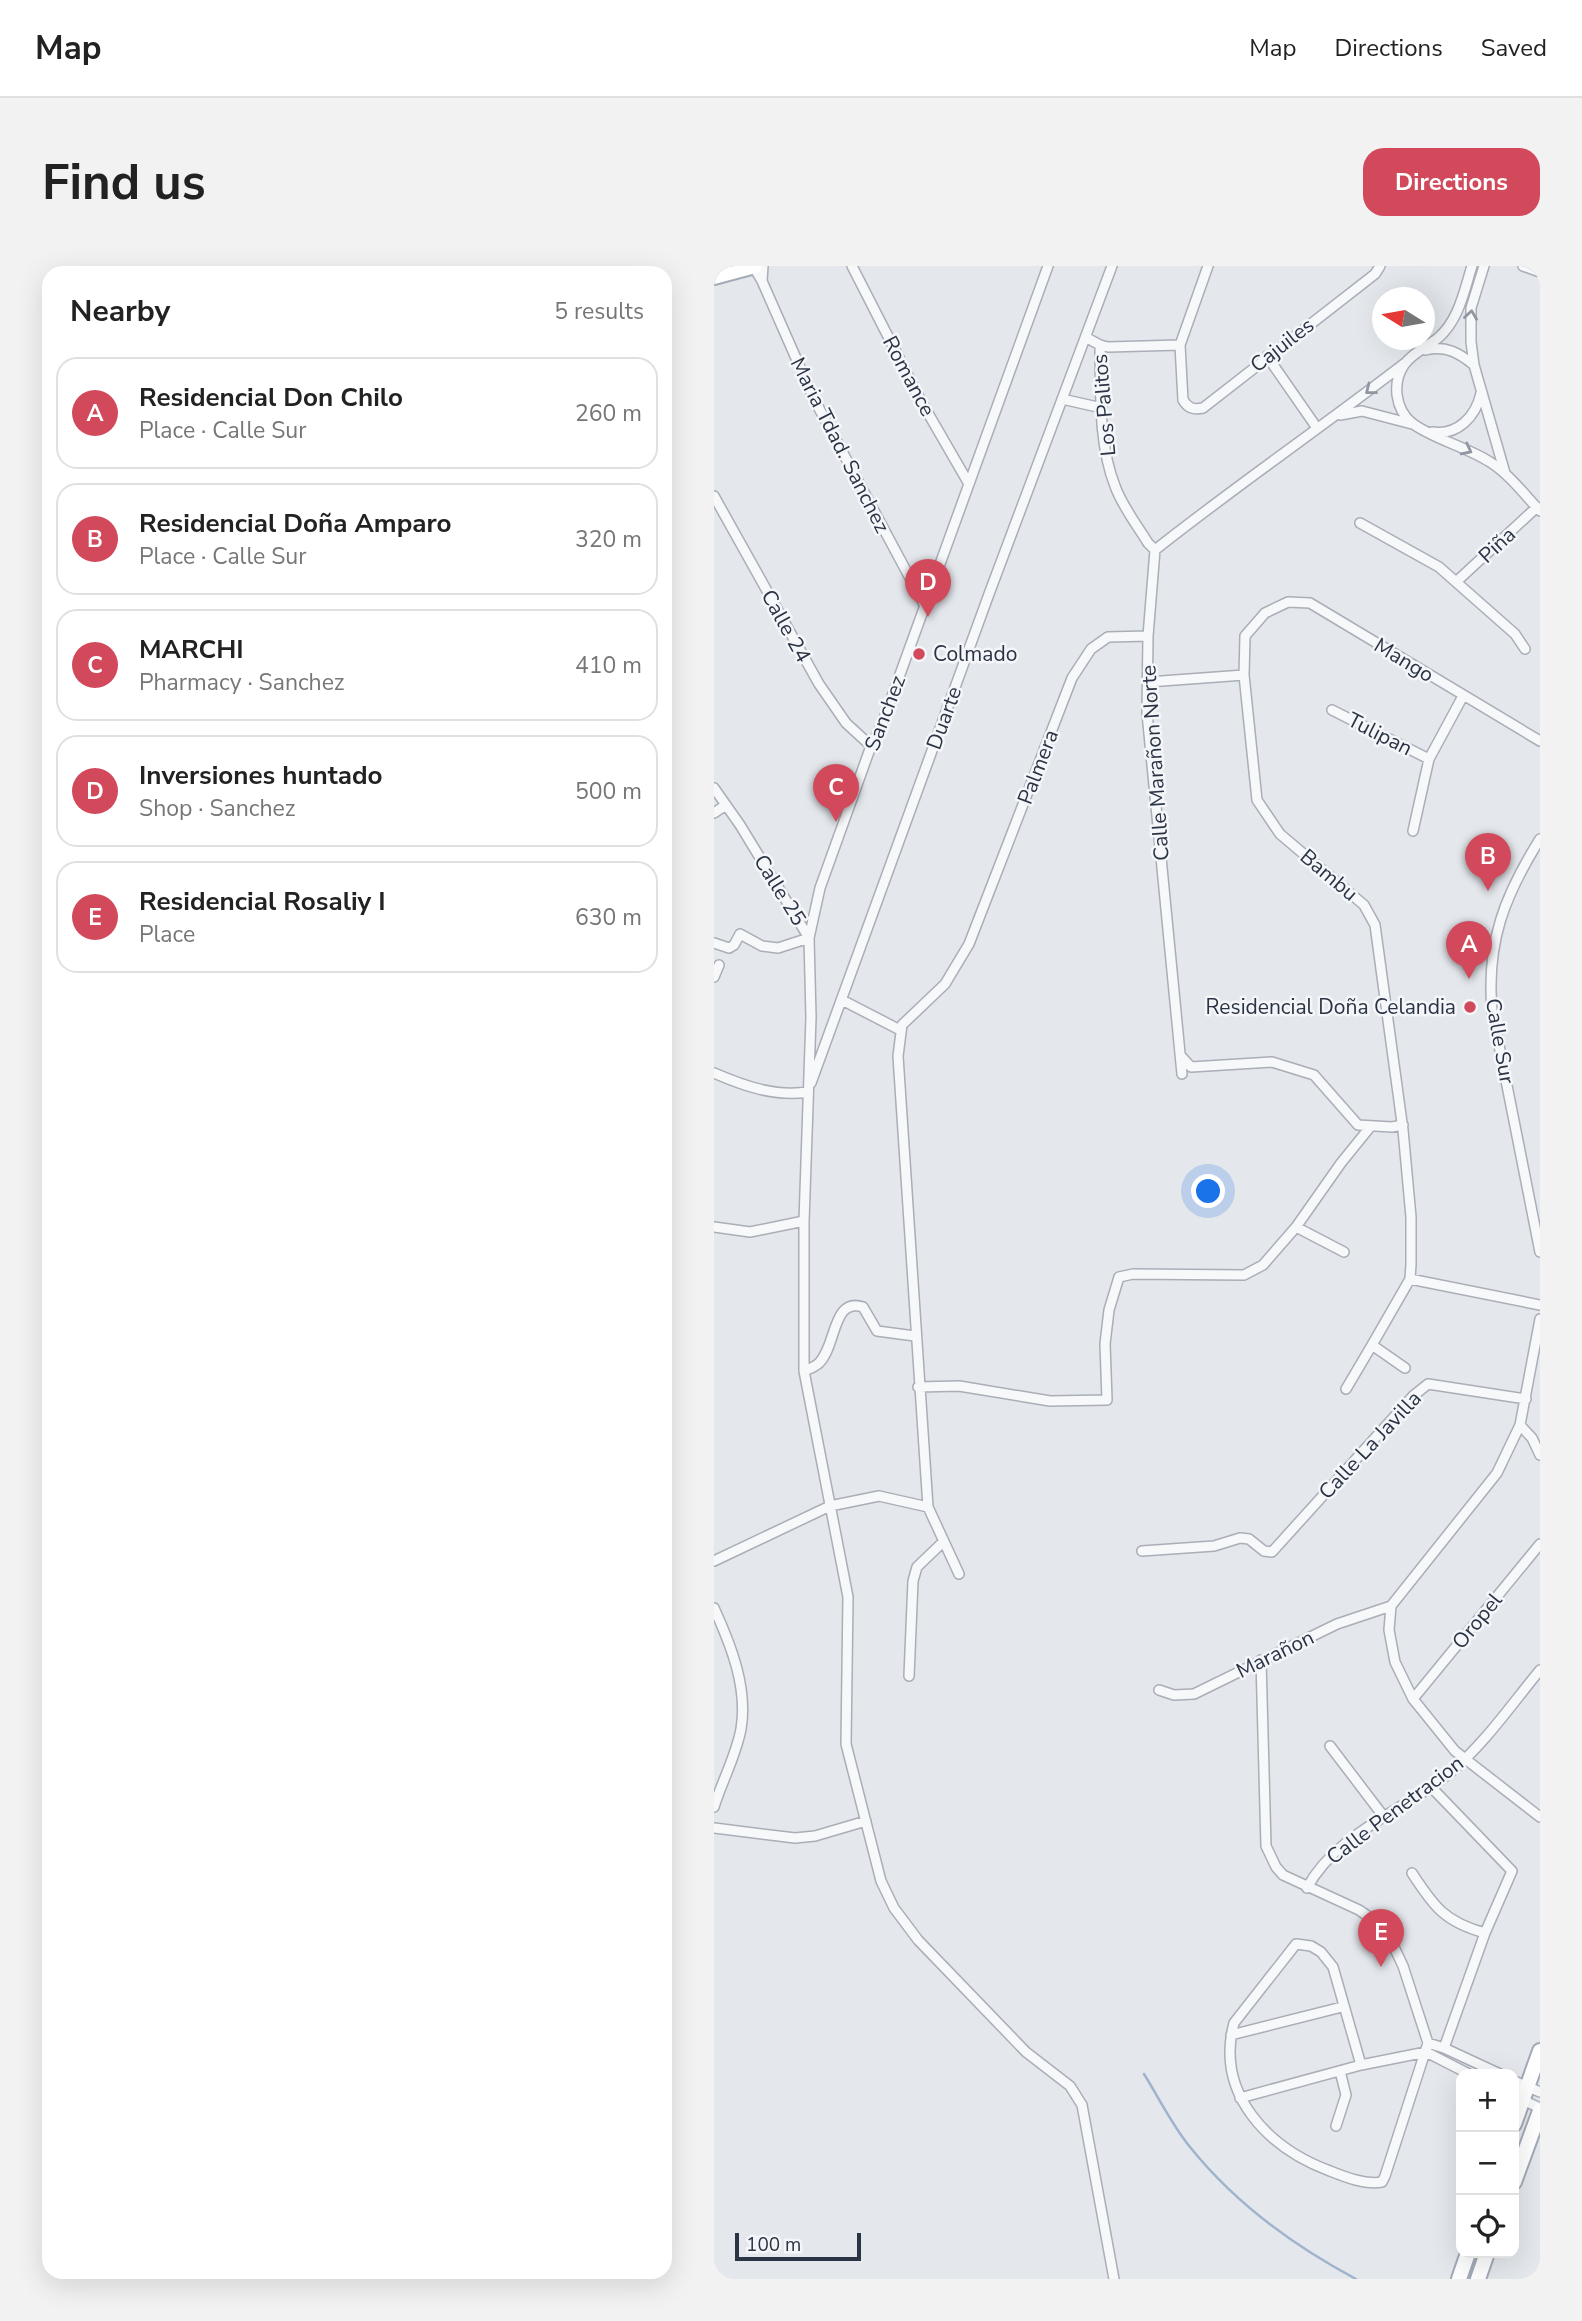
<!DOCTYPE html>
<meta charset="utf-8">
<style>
body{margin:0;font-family:"Nunito Sans",sans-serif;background:#f2f2f2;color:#222}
.controls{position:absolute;right:21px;bottom:21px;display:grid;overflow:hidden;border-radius:14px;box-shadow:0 7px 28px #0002}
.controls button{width:63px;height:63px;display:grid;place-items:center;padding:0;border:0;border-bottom:2px solid #e0e0e0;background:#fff;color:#222;font:35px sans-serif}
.compass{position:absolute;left:658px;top:21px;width:63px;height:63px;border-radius:50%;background:#fff;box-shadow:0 7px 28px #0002;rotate:281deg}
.scale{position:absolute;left:21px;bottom:18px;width:126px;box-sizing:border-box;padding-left:7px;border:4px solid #2b3445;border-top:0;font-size:19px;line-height:24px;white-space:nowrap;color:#2b3445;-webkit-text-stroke:5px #f4f6f9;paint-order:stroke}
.you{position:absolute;left:495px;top:926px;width:24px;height:24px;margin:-18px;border:5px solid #fff;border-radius:50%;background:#1a73e8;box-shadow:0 0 0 10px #1a73e833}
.badge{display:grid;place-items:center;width:46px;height:46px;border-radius:50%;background:#d1495b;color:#fff;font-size:23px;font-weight:700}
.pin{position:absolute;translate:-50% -58px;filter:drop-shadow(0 2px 4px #0008)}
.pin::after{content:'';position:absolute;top:37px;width:24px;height:21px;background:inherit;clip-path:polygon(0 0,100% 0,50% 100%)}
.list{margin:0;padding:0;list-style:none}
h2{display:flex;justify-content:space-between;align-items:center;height:91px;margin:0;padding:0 28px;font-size:30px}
h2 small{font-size:23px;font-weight:400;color:#767676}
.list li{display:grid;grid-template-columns:46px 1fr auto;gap:21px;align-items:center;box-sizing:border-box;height:112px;margin:0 14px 14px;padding:0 14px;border:2px solid #e0e0e0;border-radius:21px}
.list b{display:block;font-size:26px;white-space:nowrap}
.list p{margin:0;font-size:23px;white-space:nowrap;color:#767676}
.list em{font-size:23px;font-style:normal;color:#767676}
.icon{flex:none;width:38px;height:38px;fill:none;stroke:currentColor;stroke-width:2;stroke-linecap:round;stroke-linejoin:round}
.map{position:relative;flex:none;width:826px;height:2013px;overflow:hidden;border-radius:21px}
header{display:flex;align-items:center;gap:42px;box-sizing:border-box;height:98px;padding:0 35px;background:#fff;border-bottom:2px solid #e0e0e0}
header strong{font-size:33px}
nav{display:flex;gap:38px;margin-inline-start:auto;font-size:24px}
.intro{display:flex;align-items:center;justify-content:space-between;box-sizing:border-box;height:168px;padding:0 42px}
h1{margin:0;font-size:49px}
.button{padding:18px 32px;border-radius:21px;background:#d1495b;color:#fff;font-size:24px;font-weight:700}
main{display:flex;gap:42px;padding:0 42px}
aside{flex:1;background:#fff;border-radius:21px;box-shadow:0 7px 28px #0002}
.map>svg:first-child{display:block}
</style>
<header>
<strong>Map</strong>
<nav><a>Map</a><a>Directions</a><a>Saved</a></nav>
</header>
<div class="intro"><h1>Find us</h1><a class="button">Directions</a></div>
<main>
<aside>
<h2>Nearby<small>5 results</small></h2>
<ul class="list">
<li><span class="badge">A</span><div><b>Residencial Don Chilo</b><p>Place · Calle Sur</p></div><em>260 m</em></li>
<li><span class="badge">B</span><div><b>Residencial Doña Amparo</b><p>Place · Calle Sur</p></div><em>320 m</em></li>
<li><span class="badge">C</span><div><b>MARCHI</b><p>Pharmacy · Sanchez</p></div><em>410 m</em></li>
<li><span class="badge">D</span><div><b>Inversiones huntado</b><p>Shop · Sanchez</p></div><em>500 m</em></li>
<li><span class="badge">E</span><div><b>Residencial Rosaliy I</b><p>Place</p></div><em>630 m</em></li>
</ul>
</aside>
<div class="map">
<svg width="826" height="2013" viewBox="0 0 826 2013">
<rect width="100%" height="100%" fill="#e4e7ec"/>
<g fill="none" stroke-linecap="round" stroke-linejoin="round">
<path stroke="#9fb4cc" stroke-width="2.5" d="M430 1808C445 1832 458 1859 476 1881 521 1937 578 1979 642 2013"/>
<defs>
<path id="minor" d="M39 0 48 15 100 133 211 340
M138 0 207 135 255 218
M334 0 168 458 157 480 106 622 95 672 97 751 90 955V1105L134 1331 132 1478 167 1615 180 1642 204 1674 312 1786 356 1820 368 1839 400 2013
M494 0 466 79 469 134C474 142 479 144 489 142L661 8 666 0
M758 0C750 25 745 54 724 72 713 81 698 87 690 99 678 117 681 143 698 157 717 172 753 181 776 196 795 208 810 228 826 245
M770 0 757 42V76L760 99 791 207
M809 0 826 6
M48 15 49 0
M373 72 386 79C387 125 384 177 401 220 408 240 423 259 434 277L441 284
M386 79 394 81 466 79
M711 84C732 79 745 87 760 99
M553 90 603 162
M348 133 388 142
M626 149 648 145 698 158
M718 166C744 170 762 150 767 127
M0 230 105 418 132 457 157 480
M646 257 725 301 801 368 811 383
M742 316 823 241
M434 416 530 409
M618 444 715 493
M0 522 26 559 95 672 64 682 48 680 26 668 20 679 15 682 0 677
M0 547 12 539
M699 565 715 493 749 430
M826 573C791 629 772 676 778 744L826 986
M0 711 5 699
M128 734 186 764
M466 789 477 801 558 796 600 809 644 859 678 861 689 859
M0 807C30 820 61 831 94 826
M468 808 433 447 434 370 441 284C523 219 608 161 691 97
M97 817 275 328 398 0
M0 961 36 966 90 955
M630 986 582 961 627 897 657 860
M696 1013 826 1039
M691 1102 658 1079 696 1013 697 998V951L689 864 661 659 650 639 566 568 543 534 530 409 531 370 551 347 574 336 596 337 826 475
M90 1105C95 1103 101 1101 105 1097 123 1079 118 1031 149 1041L163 1065 201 1070
M204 1121 245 1120 336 1135 393 1134 391 1078 395 1044 405 1011 419 1008 530 1009 549 999 582 961
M632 1123 658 1079
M806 1159 818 1172 826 1189
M214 1241 184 790 188 759 231 718 255 678 358 412 377 383 394 371 434 370
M428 1285 500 1280 526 1272 535 1273 550 1285 558 1286 699 1130 714 1118 812 1133
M0 1295 116 1240 165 1230 214 1241 245 1308
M677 1340 783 1207 806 1159 826 1053
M677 1340 675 1364 681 1396 699 1433 741 1485 826 1551
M0 1342C17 1379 34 1422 27 1463 22 1490 8 1515 0 1541
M547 1394 552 1580 562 1601 569 1609 645 1644 658 1653 672 1664 689 1700 714 1777 671 1910 668 1916C651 1919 631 1911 616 1905 554 1882 501 1828 520 1757L582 1678 597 1680 607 1686 619 1701 647 1799
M195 1410 199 1315 203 1301 228 1277
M445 1424 460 1429 480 1428 623 1358 677 1340
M699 1433 826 1278
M616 1480 670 1551
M718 1522 798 1605 771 1667 730 1782
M0 1562 81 1572 101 1570 152 1555
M698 1607C720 1641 731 1656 771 1667
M593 1622C623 1566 691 1545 738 1505 771 1477 798 1438 826 1404
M517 1769 628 1741
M714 1777 730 1782 786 1808
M800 1815 826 1826
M800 1830 826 1842
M526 1832 647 1799 712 1786 755 1808
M622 1860 632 1829 626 1805"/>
<path id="primary" d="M0 11 41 0
M800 1858 826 1785
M800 1916 826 1845
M745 2013 754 1987
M764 2013 773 1987"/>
</defs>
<use href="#minor" stroke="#a9aeb7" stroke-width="12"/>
<use href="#primary" stroke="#a3abb8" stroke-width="18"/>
<use href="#minor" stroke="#f7f8fa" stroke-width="9"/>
<use href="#primary" stroke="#fff" stroke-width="14"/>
</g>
<defs><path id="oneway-chevron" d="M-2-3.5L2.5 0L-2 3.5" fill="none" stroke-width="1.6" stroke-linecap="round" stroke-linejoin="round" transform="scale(1.75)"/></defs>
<g stroke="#9196a0">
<use href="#oneway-chevron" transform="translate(757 49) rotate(-82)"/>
<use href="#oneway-chevron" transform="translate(656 124) rotate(142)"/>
<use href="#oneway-chevron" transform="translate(753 184) rotate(27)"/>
</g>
<g fill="#d1495b" stroke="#f4f6f9" stroke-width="2.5">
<circle cx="205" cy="388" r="7"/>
<circle cx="756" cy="741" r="7"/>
</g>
<g text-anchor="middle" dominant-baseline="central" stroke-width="5" stroke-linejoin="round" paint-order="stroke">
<g font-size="21" fill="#2b3445" stroke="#f4f6f9">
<text transform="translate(568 79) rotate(-38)">Cajuiles</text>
<text transform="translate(195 110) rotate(62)">Romance</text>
<text transform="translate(390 139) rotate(-95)">Los Palitos</text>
<text transform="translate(126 179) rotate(63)">Maria Tdad. Sanchez</text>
<text transform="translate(783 279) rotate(-43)">Piña</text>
<text transform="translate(72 360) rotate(61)">Calle 24</text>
<text transform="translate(690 394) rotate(31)">Mango</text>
<text transform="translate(171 447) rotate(-69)">Sanchez</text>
<text transform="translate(230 452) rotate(-70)">Duarte</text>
<text transform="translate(666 468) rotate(27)">Tulipan</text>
<text transform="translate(441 497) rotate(-94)">Calle Marañon Norte</text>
<text transform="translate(324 501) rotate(-69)">Palmera</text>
<text transform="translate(615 609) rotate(40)">Bambu</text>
<text transform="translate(66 624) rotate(58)">Calle 25</text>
<text transform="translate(786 775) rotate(80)">Calle Sur</text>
<text transform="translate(656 1179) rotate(-47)">Calle La Javilla</text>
<text transform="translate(763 1355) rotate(-51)">Oropel</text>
<text transform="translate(561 1388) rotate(-26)">Marañon</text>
<text transform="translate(681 1544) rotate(-37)">Calle Penetracion</text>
</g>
<g font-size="21" fill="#2b3445" stroke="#f4f6f9" text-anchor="start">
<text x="219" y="388">Colmado</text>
<text x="742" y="741" text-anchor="end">Residencial Doña Celandia</text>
</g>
</g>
</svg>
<div class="controls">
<button>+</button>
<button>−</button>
<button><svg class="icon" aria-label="locate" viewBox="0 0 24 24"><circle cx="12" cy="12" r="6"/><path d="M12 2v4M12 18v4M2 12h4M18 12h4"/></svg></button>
</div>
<svg class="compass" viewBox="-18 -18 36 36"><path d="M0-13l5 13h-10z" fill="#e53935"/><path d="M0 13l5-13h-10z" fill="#767676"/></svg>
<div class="scale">100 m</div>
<div class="you"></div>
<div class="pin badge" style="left:755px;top:713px">A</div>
<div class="pin badge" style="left:774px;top:625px">B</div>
<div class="pin badge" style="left:122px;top:556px">C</div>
<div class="pin badge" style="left:214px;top:351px">D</div>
<div class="pin badge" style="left:667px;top:1701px">E</div>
</div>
</main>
